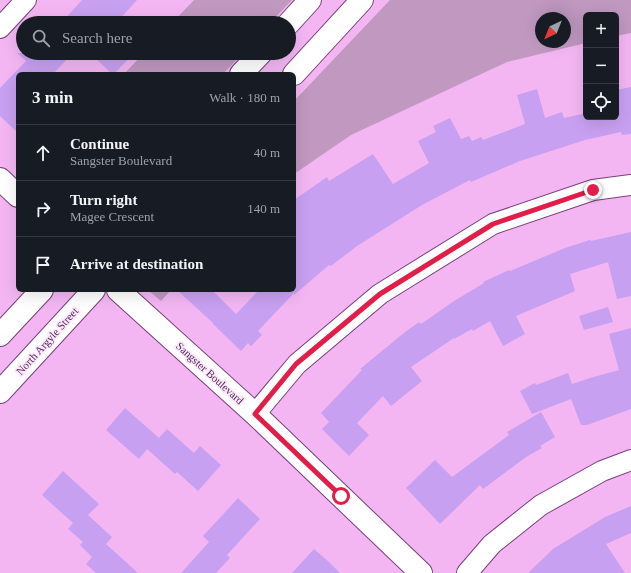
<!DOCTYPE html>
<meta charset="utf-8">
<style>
body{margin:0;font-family:Georgia,serif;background:#242831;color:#f1f3f6}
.controls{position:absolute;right:12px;top:12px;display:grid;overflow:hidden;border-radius:6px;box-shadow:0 4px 16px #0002}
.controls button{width:36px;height:36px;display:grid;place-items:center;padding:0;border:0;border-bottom:1px solid #363941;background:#171b24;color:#f1f3f6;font:20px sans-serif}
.compass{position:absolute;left:535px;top:12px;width:36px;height:36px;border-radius:50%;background:#171b24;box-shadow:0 4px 16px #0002;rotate:223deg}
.stop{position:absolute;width:12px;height:12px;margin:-9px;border:3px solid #e11d48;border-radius:50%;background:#fff}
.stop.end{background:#e11d48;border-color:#fff;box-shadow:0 1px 4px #0008}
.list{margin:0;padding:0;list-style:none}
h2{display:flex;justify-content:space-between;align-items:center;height:52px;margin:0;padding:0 16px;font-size:17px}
h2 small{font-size:13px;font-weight:400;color:#9ea1a6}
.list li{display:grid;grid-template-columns:26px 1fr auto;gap:12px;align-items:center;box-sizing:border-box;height:56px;padding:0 16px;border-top:1px solid #363941}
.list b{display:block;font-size:15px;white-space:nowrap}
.list p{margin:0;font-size:13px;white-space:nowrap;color:#9ea1a6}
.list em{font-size:13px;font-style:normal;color:#9ea1a6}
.icon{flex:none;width:22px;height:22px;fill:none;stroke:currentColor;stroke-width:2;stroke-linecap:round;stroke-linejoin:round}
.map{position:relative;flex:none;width:631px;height:573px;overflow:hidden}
.search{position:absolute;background:#171b24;box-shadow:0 4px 16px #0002;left:16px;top:16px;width:280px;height:44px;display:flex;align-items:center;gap:10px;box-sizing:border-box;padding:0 14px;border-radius:22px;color:#9ea1a6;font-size:15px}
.panel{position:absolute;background:#171b24;box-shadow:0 4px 16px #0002;left:16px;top:72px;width:280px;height:220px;border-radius:6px}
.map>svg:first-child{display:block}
</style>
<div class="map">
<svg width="631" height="573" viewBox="0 0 631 573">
<rect width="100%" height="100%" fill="#f3b6f3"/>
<path fill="#c098c0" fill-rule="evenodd" d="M194 0H292L270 23H172Z
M390 0H631V33L616 36V15H586V43L507 62 351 135 294 174V101ZM541 18H565V42H541Z
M144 53H243L223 74H124Z
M148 290H171L161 301Z"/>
<path fill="#c8a0f1" d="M82 0H137L116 23H61Z
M17 53H73L53 74H18V133L0 116V88L26 61Z
M90 53H134L114 74H112Z
M631 87V134L622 135 621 132 585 140 520 161 471 182 470 180 422 205 357 246 331 266 329 265 294 295V293L258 331 262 335 251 346 248 343 241 351 213 324V323L177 290H212L236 314 259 290H294V200L327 177 329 181 373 154 393 184 429 163 418 141 436 132 433 126 450 118 461 139 469 136 472 141 481 137 483 140 525 124 517 95 537 89 545 118 562 112 564 118 586 113V117H619L616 90Z
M631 232V296L617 299 608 262 570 274 575 291 516 316 525 334 503 346 490 321 473 331 472 329 454 339V338L411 367 422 381 391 406 383 396 357 423 369 435 349 456 322 429 329 422 321 413 362 370 360 369 405 332 419 322 421 324 454 301 484 283 483 282 509 270 510 271 565 248 590 240 591 241Z
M608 307 613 322 584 330 579 316Z
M631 328V409L587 425H581L571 399 532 414 520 391 535 383 536 385 568 373 572 384 590 378 619 370 609 334Z
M125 408 159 438 167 429 194 453 200 446 221 465 198 491 177 472 175 474 147 449 139 459 106 430Z
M541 412 555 437 540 446 542 448 526 457 483 489 480 485 440 524 406 488 435 460 452 477 509 435 507 432Z
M63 471 99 504 88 515 112 537 106 544 138 573H96L86 564 92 557 80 545 83 542 68 529 73 523 42 495Z
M238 498 260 519 227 555 230 558 216 573H181L209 542 203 536Z
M631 506V533L606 544 625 573H528L553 549 605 517Z
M314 549 329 562 340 573H292Z"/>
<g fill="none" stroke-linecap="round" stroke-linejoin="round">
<defs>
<path id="street" d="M0 28 26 0
M255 414 297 364 380 294 493 224 593 190 631 185
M467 573 492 544 541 505 602 471 631 460"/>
<path id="secondary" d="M289 23 310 0
M241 74 261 53
M294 74 362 0
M0 179 18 196
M118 290 255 414 421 573
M0 335 42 290
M0 392 94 290"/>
</defs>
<use href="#street" stroke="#764177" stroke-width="22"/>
<use href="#secondary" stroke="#764177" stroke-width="24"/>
<use href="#street" stroke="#fff" stroke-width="20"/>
<use href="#secondary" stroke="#fff" stroke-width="22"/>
</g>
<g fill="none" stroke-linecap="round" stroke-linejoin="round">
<path stroke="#e11d48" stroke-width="5" d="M341 496 255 414 296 364 380 294 493 224 593 190"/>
</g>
<g text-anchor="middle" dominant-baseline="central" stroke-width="3.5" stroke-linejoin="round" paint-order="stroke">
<g font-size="11" fill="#4a314a" stroke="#ffe6ff">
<text transform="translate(47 341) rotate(-48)">North Argyle Street</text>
<text transform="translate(210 373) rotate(42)">Sangster Boulevard</text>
</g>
</g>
</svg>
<div class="controls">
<button>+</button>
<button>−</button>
<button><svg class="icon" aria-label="locate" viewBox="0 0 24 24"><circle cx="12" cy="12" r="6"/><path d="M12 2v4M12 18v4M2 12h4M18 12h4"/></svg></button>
</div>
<svg class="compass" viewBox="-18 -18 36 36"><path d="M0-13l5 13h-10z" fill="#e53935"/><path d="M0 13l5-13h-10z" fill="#9ea1a6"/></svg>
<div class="stop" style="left:341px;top:496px"></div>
<div class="stop end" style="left:593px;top:190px"></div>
<div class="search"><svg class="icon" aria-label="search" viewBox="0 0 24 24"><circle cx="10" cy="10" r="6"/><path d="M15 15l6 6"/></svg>Search here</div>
<section class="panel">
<h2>3 min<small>Walk · 180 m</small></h2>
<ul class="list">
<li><svg class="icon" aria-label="ahead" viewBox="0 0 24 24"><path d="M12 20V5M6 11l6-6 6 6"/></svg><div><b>Continue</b><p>Sangster Boulevard</p></div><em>40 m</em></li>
<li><svg class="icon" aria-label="right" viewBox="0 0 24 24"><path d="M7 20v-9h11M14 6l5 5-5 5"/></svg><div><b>Turn right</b><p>Magee Crescent</p></div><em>140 m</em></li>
<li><svg class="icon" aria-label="arrive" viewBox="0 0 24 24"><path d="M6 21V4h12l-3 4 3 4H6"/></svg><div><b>Arrive at destination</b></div></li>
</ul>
</section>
</div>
